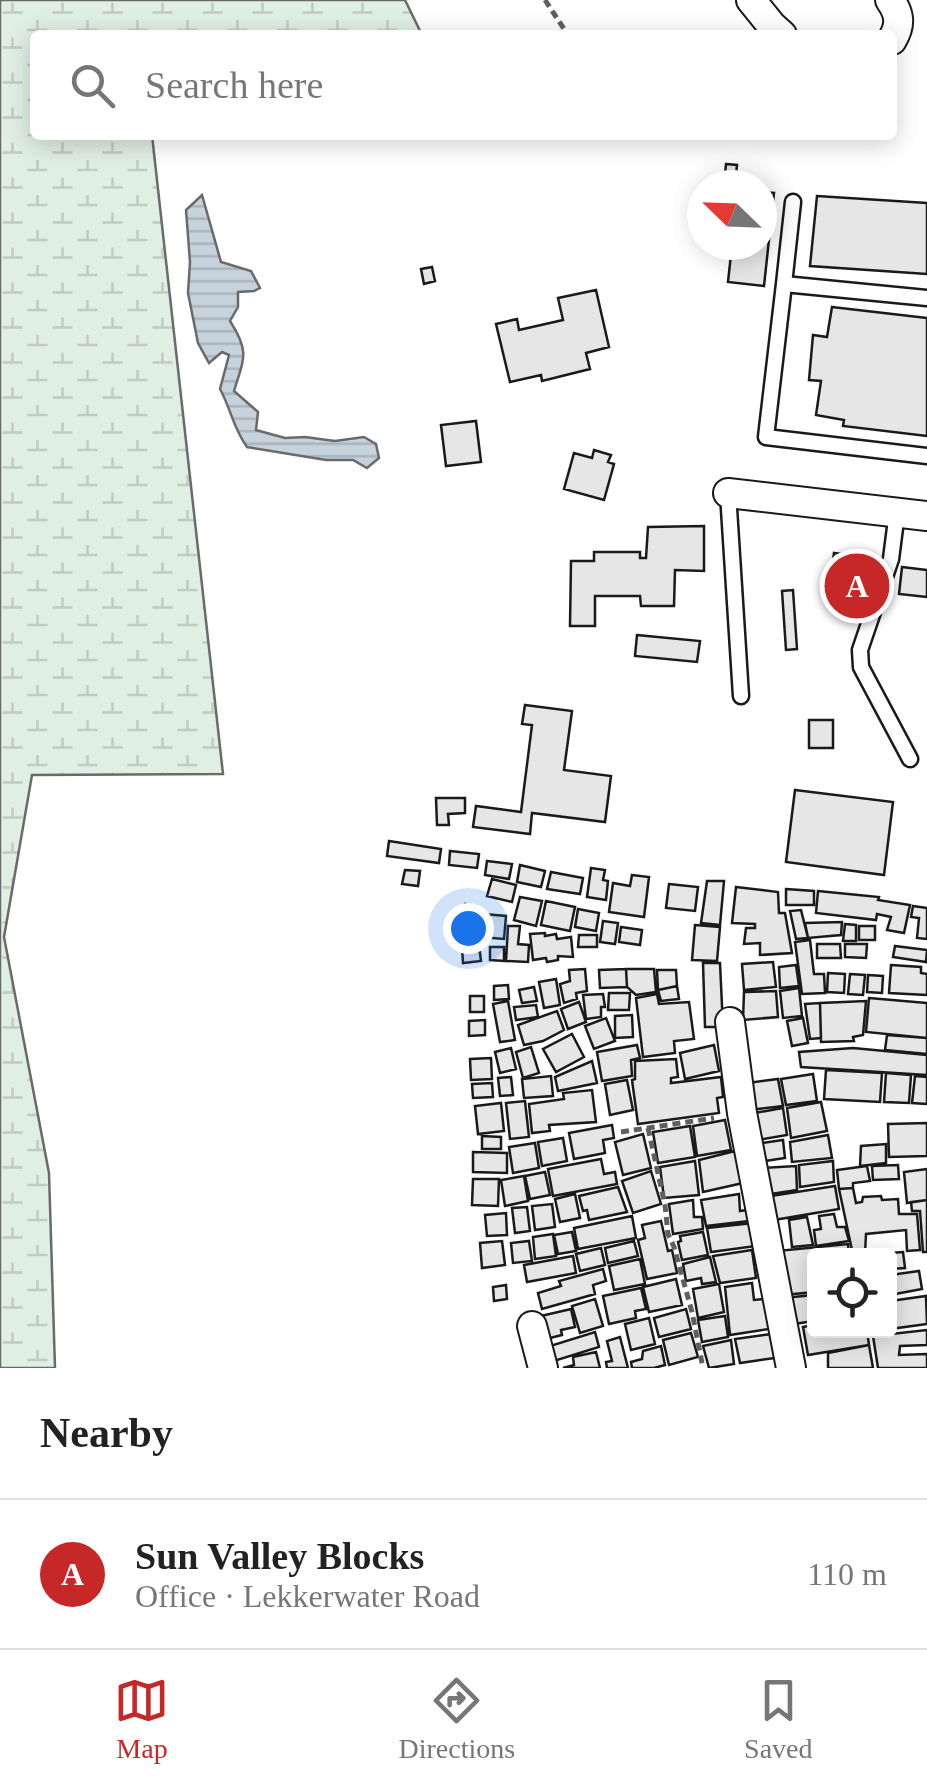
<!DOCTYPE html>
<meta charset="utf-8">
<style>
body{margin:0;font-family:Georgia,serif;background:#f2f2f2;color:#222}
.controls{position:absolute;right:30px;bottom:30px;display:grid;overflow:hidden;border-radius:10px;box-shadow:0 5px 25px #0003}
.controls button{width:90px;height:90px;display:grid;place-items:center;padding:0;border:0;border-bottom:2px solid #e0e0e0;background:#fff;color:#222;font:50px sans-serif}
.compass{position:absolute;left:687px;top:170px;width:90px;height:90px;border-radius:50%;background:#fff;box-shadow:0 5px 25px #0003;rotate:293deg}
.you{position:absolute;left:468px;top:928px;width:35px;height:35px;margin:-25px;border:8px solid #fff;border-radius:50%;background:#1a73e8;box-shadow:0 0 0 15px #1a73e833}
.badge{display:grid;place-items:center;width:65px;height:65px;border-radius:50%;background:#c62828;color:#fff;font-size:32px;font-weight:700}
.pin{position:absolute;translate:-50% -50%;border:5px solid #fff;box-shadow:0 2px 10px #0006}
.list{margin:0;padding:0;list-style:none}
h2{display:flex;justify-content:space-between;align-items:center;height:130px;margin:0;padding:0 40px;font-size:42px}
h2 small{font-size:32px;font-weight:400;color:#767676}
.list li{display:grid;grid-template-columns:65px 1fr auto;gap:30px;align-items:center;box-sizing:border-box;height:150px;padding:0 40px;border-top:2px solid #e0e0e0}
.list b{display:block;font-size:38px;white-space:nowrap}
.list p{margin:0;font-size:32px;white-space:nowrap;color:#767676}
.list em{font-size:32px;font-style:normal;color:#767676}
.icon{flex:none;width:55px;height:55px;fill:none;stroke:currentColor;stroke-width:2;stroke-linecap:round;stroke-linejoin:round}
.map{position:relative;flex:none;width:927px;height:1368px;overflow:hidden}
.search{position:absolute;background:#fff;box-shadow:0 5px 25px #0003;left:30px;right:30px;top:30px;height:110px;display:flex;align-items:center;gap:25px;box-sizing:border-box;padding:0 35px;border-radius:10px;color:#767676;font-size:38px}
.sheet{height:280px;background:#fff}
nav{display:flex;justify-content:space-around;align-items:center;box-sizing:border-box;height:140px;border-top:2px solid #e0e0e0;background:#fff;font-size:28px;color:#767676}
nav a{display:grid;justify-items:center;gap:5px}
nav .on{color:#c62828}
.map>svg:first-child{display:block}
</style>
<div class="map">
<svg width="927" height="1368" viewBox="0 0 927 1368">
<defs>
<pattern id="wetland-marsh" width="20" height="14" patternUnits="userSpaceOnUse" patternTransform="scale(2.5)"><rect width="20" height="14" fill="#e0efe3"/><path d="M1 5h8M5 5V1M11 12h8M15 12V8" fill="none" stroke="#c0ccc2"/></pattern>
<pattern id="water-rules" width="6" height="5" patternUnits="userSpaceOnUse" patternTransform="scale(2.5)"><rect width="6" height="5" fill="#c6d2dc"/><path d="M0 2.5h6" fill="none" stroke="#aab4bc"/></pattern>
</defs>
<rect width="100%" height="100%" fill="#fff"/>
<path fill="url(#wetland-marsh)" stroke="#6a6a6a" stroke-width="2.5" d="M0 0H405L422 35H35V135H152L223 774 32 775 4 937 49 1173 55 1368H0Z"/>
<path fill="url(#water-rules)" stroke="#6a6a6a" stroke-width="2.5" d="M202 195 221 262 251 271 260 288 254 291 238 292V307L230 321C250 352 244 358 234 391L258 412 256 430 285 438 305 437 335 441 364 437 376 444 379 458 367 468 353 460H326L247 447C233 428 231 409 220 389L229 355 222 352 209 363 198 343 188 293 190 262 186 210Z"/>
<path fill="#e6e6e6" stroke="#1a1a1a" stroke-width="2.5" d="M726 164 737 165 735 185H724Z
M762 192 774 193 764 286 728 282 732 245H762Z
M817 196 927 203V274L810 266Z
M432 267 435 281 424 284 421 269Z
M596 290 609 347 586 353 590 369 542 381 541 375 510 382 496 324 517 319 519 330 563 320 558 298Z
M832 307 927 318V436L843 426 844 420 816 415 821 381 809 380 813 335 827 337Z
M476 421 481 462 446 466 441 425Z
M594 450 611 455 608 462 614 464 604 500 564 489 574 453 592 458Z
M704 526V571L675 570 674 606H641L640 596H595V626H570L571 561H594V552H640V558H646L648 527Z
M834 553 874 558 870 597 829 592Z
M902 567 927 570V597L899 594Z
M793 590 797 649 786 650 782 591Z
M637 635 700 641 697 662 635 656Z
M525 705 572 711 564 770 611 776 605 822 532 813 530 834 473 827 476 806 521 812 532 725 522 724Z
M809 720H833V748H809Z
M795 790 893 802 884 875 786 862Z
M436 798H465V813L448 814 449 825H437Z
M389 841 441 849 439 863 387 856Z
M450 851 479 854 477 868 449 865Z
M487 861 512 864 509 879 485 875Z
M520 865 545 871 541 887 517 882Z
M591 868 605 870 603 880 608 881 606 900 587 897Z
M405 870 420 871 418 886 402 884Z
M551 872 583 878 580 894 547 889Z
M632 875 649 877 644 917 609 912 613 883 630 886Z
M492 879 516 885 512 902 487 896Z
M707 881H724L720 925 701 923Z
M669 884 698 887 695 911 666 908Z
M736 887 778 892 779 913H785L792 953 760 955V943L744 944 746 928H755V924L732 923Z
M786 889 814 891V905H786Z
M818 891 879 897 878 900 910 905 904 933 887 930 891 917 877 914 876 920 816 913Z
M520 897 542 901 536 926 514 920Z
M546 901 575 907 570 931 541 925Z
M465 904 477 906 476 920 463 919Z
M913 906 927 908V939L917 938 919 918 911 917Z
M578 909 599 913 596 931 575 927Z
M801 910 808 938 796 939 790 911Z
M484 914 506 916 504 939 481 937Z
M603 921 618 923 615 944 600 942Z
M842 922 841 935 808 938 805 923Z
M845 924 856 925V941H843Z
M695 925 720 927 717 961 692 960Z
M508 926H520L518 944 529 945 528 962 506 961Z
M859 926H875V940H859Z
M621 927 642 930 640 945 619 942Z
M545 933V936L556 934 557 939 571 937 573 957 558 956V960L547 962 546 958 533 960 530 934Z
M579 935H597V947H578Z
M810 940 814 974H824L825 993 802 994 795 942Z
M817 944H840L841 958H817Z
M845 944H867L866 958 845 957Z
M479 945 481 961 463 963 462 946Z
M895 946 927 950 926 962 893 957Z
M490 947H504V961L490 960Z
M773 962 776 987 744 990 742 964Z
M703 963H720L723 1027H705Z
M796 965 799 986 780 988 779 967Z
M891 965 921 967V973L927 974V995L889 993Z
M585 969 587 991 576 993 577 999 564 1003 560 984 570 981 569 970Z
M626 969H654L656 992 636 995 627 987Z
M626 969 627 987 600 988 599 970Z
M657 970H676L677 986 658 990Z
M828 973 845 974 844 993 827 992Z
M850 974 865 975 863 995 848 994Z
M868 975 883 976 882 993 867 992Z
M556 979 560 1005 544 1008 539 982Z
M508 985 509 999 494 1000V986Z
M677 986 679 999 661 1001 658 990Z
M534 987 537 1001 522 1003 519 990Z
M799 988 802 1016 783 1018 780 991Z
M776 991 778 1017 743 1020 744 992Z
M609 993H630L629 1010H608Z
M603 994 605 1007H601V1017L586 1019 583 995Z
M657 994 659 1004 689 1002 694 1039 674 1041 675 1053 643 1057 636 998Z
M470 996H484V1012H470Z
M869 998 927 1003V1038L866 1032Z
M508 1001 515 1040 500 1042 493 1004Z
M866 1001 863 1035 853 1037 854 1041 821 1042 820 1003Z
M579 1002 586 1022 568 1029 561 1009Z
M820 1003 821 1038 810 1039 805 1004Z
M536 1005 538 1017 516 1020 514 1007Z
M557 1011 564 1030 543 1041 524 1045 518 1025Z
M632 1015 633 1037 615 1038V1016Z
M606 1018 615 1041 594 1049 585 1026Z
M803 1018 808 1043 792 1046 787 1021Z
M485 1020V1035L469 1036V1021Z
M572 1034 584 1057 556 1072 543 1049Z
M887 1035 927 1038V1054L885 1050Z
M637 1045 640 1058 631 1060 632 1076 602 1081 597 1052Z
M714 1045 719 1071 685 1079 680 1053Z
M531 1047 539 1073 523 1078 516 1052Z
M511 1048 516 1069 500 1073 495 1052Z
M853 1048 927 1055V1075L801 1067 799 1052Z
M491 1058 492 1079 471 1080 470 1059Z
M676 1059 678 1077 671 1078V1083L721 1077 723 1097 717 1098 719 1113 638 1124 632 1080 635 1079V1061Z
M592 1061 597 1083 558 1091 555 1077Z
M826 1070 882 1073 880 1102 824 1099Z
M886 1073 911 1075 909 1103 884 1102Z
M813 1074 817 1101 786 1105 781 1079Z
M551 1076 553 1096 524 1098 522 1079Z
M915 1076 927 1077V1104L912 1103Z
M511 1077 513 1095 500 1096 498 1078Z
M778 1079 783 1106 750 1110 747 1083Z
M627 1080 633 1110 610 1115 605 1084Z
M492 1083 493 1097 473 1098 472 1084Z
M592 1090 596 1122 549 1125 550 1131 532 1133 529 1104 564 1099 563 1093Z
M525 1101 529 1137 510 1139 506 1103Z
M821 1102 827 1131 791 1138 787 1108Z
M501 1103 504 1131 478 1134 475 1106Z
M783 1108 787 1135 752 1141 749 1114Z
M725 1120 731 1150 697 1156 693 1126Z
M927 1123V1156L889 1157 888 1124Z
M612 1125 614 1138 603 1140 605 1153 574 1159 569 1133Z
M690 1126 695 1157 658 1163 653 1132Z
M643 1134 651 1168 623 1175 615 1142Z
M828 1135 832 1158 792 1162 790 1142Z
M482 1136 501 1137V1149H482Z
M563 1138 567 1161 542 1166 538 1142Z
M783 1140 785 1158 765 1161 762 1143Z
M535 1143 539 1168 513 1173 509 1147Z
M886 1144V1163L860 1166 861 1146Z
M735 1151 743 1183 703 1192 699 1160Z
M473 1152 507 1153V1173L473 1172Z
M601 1159 604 1174 615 1172 617 1184 553 1196 548 1169Z
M695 1161 699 1195 664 1198 660 1167Z
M833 1161 834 1182 800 1187 799 1165Z
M898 1165 899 1179 873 1180 872 1166Z
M796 1166 797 1190 764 1195 761 1168Z
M867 1166 870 1181 853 1183V1188L839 1189 837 1170Z
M927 1169V1200L907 1203 904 1172Z
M651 1171 661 1204 633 1213 622 1181Z
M545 1172 550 1195 530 1199 525 1176Z
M524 1176 528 1201 505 1206 501 1180Z
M473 1179H499L498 1206 472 1205Z
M835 1186 839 1209 774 1220 771 1196Z
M618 1187 627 1212 589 1220 587 1210 583 1211 579 1196Z
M853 1188 856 1203 862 1202 863 1197 881 1196 882 1200 898 1199 899 1214H917L920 1250 907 1251 906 1230 866 1234 865 1254 853 1255 839 1189Z
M575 1194 580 1218 560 1222 555 1199Z
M739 1194 740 1211 747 1210 749 1221 706 1226 701 1200Z
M693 1200 694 1217H702L703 1229 673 1234 669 1204Z
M927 1200V1252H923L920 1211H912L911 1202Z
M552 1204 555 1227 535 1230 532 1206Z
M527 1207 530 1231 515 1233 512 1208Z
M506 1213 507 1235 487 1236 485 1215Z
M834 1214 837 1227H845L849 1241 816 1246 814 1230 821 1229 819 1216Z
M632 1216 636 1238 578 1249 574 1228Z
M807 1217 813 1245 792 1247 789 1220Z
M661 1221 668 1251 672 1250 677 1273 647 1279 638 1240 645 1238 642 1225Z
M753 1223 756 1246 711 1252 707 1228Z
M572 1232 576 1251 558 1254 554 1235Z
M703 1232 708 1255 682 1260 678 1242 681 1241 680 1236Z
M553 1234 556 1256 535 1259 533 1237Z
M502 1241 505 1265 482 1268 480 1243Z
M529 1241 532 1261 513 1263 511 1243Z
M634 1241 638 1256 608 1263 605 1248Z
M848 1244 849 1256H814V1292L784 1295 777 1251Z
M601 1248 605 1265 580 1271 576 1254Z
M752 1250 756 1278 720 1283 713 1256Z
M903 1252 905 1268 891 1269 890 1253Z
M573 1256 576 1273 527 1282 524 1265Z
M710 1257 716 1282 702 1284 701 1278 686 1281 683 1264Z
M640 1259 645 1284 614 1290 609 1266Z
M603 1269 606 1281 593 1285 595 1294 542 1309 538 1293 561 1286 559 1281Z
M919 1271 922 1289 890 1295V1275Z
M676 1279 682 1305 649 1312 643 1287Z
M752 1283 754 1300 764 1299 769 1329 730 1335 725 1287Z
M719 1284 724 1312 698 1318 693 1289Z
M506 1285 507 1299 494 1301 493 1287Z
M641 1288 646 1309 635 1311 636 1318 609 1324 603 1296Z
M814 1295V1321L787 1325 783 1298Z
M926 1296 927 1324 890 1329V1301Z
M595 1299 603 1326 580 1333 572 1306Z
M571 1309 575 1327 561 1330 562 1335 546 1339 541 1316Z
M686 1309 691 1329 659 1337 654 1318Z
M725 1316 728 1337 702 1342 698 1320Z
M649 1318 655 1344 631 1350 625 1324Z
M814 1325V1330H867L869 1345 808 1355 803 1327Z
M927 1330V1345L900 1346 899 1355 927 1354V1368H878L873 1336Z
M595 1332 599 1347 554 1361 550 1346Z
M691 1333 698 1357 669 1365 663 1340Z
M772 1334 775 1358 740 1363 735 1339Z
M620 1337 628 1368H607L606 1362 612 1361 607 1341Z
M731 1340 734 1364 709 1368 703 1346Z
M869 1345 873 1368H828V1353Z
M661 1346 665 1365 654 1368H632L631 1362 642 1359 643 1351Z
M596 1352 600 1368H563L574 1365 573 1357Z"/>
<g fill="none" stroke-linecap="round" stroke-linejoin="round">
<defs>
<path id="service" d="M793 202 784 284 927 298
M784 284 766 437 927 456
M728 493 741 696
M897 512 891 559 860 650 861 667 910 759"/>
<path id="minor" d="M751 0 772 26 782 35
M890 0C900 14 901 25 892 40
M728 493 927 516
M730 1022 742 1113 791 1368
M532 1326 543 1368"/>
</defs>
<use href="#service" stroke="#1a1a1a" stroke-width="19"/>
<use href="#minor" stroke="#1a1a1a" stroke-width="32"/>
<path stroke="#5f5f5f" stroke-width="5" stroke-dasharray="8 5" stroke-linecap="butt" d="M545 0 568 35
M648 1128 665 1205 668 1234 674 1247 692 1312 703 1368
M621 1132 714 1118"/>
<use href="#service" stroke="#fff" stroke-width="14"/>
<use href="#minor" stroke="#fff" stroke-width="28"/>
</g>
</svg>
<div class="controls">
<button><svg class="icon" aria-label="locate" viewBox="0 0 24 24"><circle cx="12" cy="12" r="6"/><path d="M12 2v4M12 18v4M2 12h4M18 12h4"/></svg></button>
</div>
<svg class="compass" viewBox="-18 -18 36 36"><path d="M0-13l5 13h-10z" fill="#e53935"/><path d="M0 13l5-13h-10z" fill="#767676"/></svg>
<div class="you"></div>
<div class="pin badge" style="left:857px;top:586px">A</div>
<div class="search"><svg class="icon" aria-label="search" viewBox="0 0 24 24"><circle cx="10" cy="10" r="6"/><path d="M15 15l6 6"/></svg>Search here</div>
</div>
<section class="sheet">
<h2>Nearby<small></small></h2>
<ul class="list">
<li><span class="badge">A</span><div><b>Sun Valley Blocks</b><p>Office · Lekkerwater Road</p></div><em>110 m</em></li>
</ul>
</section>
<nav>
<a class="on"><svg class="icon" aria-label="map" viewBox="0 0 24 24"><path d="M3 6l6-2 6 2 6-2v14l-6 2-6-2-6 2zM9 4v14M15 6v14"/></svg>Map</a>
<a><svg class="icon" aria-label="directions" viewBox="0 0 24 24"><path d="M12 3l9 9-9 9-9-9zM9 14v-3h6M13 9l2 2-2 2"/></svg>Directions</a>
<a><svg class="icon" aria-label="saved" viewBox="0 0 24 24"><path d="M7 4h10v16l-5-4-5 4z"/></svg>Saved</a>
</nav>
